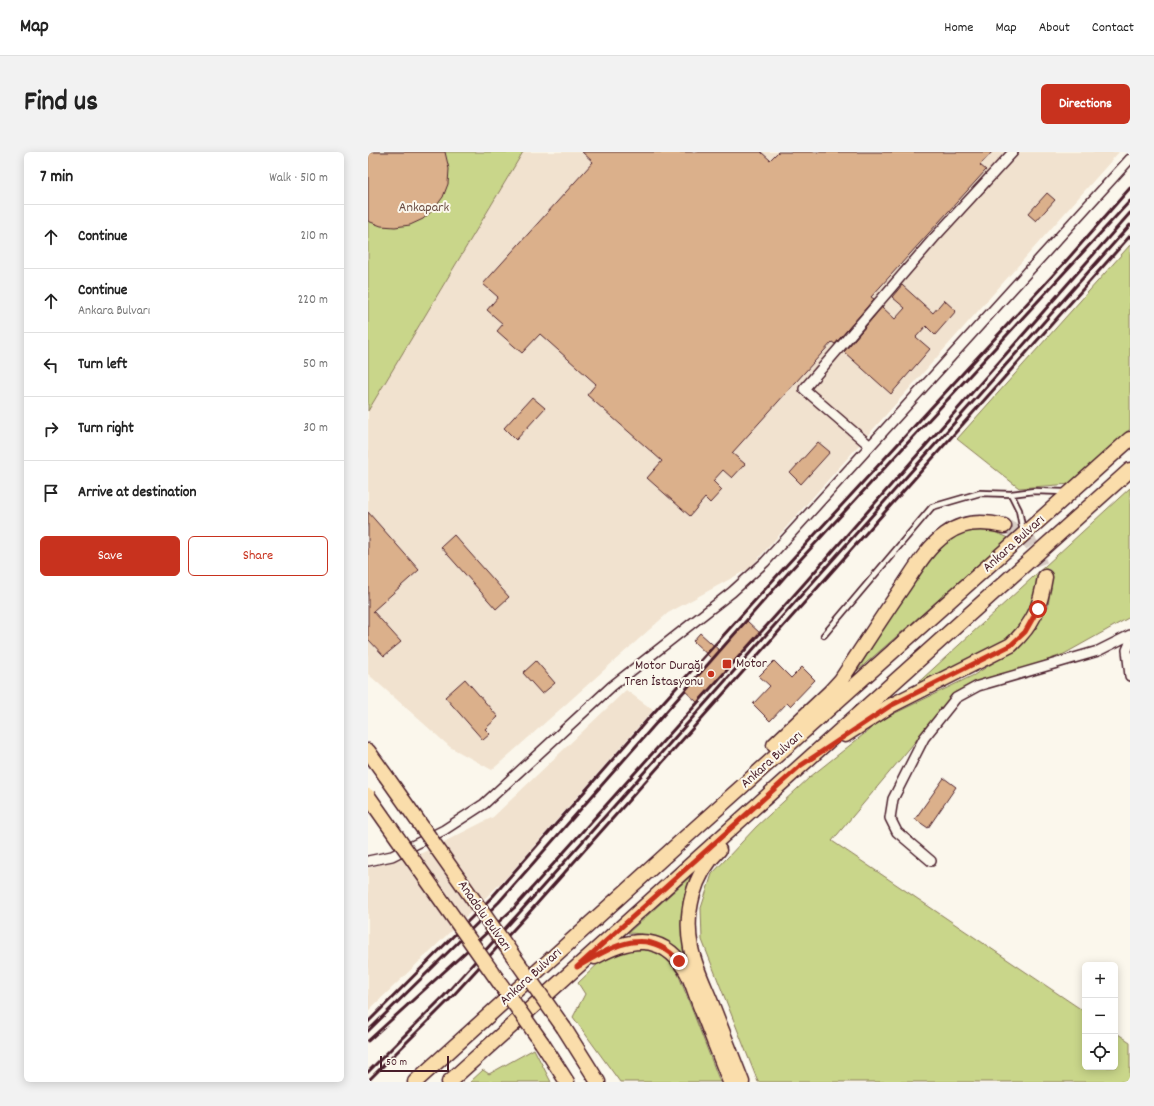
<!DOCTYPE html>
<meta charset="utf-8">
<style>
body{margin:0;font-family:Dekko,sans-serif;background:#f2f2f2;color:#222}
.controls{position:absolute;right:12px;bottom:12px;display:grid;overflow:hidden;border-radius:6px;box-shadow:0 2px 10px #0003}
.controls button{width:36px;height:36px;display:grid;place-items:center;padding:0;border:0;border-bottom:1px solid #e0e0e0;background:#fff;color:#222;font:20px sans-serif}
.scale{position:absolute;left:12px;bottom:10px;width:69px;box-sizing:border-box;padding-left:4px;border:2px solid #4a1f2b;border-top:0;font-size:11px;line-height:14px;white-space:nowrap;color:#4a1f2b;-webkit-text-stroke:3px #fbf7ec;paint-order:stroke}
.stop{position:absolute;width:12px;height:12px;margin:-9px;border:3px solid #c8321e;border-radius:50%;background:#fff}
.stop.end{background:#c8321e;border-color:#fff;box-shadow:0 1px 4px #0008}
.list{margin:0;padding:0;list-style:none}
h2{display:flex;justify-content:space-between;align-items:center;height:52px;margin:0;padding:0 16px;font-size:17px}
h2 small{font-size:13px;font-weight:400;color:#767676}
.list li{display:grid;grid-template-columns:26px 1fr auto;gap:12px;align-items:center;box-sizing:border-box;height:64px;padding:0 16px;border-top:1px solid #e0e0e0}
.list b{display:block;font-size:15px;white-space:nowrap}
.list p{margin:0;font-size:13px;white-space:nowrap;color:#767676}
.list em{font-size:13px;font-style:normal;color:#767676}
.actions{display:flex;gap:8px;padding:12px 16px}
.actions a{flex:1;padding:9px 0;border:1px solid #c8321e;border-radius:6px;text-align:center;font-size:14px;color:#c8321e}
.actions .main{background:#c8321e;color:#fff}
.icon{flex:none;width:22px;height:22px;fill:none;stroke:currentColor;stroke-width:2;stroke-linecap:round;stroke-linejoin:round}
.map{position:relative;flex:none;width:762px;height:930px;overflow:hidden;border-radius:6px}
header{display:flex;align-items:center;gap:24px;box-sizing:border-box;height:56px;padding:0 20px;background:#fff;border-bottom:1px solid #e0e0e0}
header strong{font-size:19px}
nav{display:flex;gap:22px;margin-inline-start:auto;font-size:14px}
.intro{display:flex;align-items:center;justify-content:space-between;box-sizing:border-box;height:96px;padding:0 24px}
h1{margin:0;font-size:28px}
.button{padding:10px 18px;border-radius:6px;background:#c8321e;color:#fff;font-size:14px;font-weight:700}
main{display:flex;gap:24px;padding:0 24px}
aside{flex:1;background:#fff;border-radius:6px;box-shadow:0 2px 10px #0003}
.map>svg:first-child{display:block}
</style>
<header>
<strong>Map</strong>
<nav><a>Home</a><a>Map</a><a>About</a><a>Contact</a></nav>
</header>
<div class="intro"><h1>Find us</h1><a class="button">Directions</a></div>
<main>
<aside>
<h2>7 min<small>Walk · 510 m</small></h2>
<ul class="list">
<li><svg class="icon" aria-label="ahead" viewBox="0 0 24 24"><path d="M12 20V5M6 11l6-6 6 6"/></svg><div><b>Continue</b></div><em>210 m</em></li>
<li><svg class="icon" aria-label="ahead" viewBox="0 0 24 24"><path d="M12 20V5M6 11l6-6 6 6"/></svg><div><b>Continue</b><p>Ankara Bulvarı</p></div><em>220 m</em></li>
<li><svg class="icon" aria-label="left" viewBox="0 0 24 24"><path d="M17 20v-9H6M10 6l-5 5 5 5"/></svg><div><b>Turn left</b></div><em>50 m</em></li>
<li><svg class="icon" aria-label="right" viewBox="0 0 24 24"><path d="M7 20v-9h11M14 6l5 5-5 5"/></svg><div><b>Turn right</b></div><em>30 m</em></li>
<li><svg class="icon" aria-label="arrive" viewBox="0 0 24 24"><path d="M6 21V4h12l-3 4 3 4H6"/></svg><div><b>Arrive at destination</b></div></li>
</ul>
<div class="actions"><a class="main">Save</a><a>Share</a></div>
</aside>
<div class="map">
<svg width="762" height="930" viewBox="0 0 762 930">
<rect width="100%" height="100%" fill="#fbf7ec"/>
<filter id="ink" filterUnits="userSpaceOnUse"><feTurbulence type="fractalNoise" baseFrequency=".025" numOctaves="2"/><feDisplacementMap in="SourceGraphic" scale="8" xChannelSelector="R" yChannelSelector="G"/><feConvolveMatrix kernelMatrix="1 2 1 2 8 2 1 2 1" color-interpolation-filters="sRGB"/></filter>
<g filter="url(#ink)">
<path fill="#f1e2cf" d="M155 0H751L382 416 300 461 124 618 82 595 0 522V259Z
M258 538 285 558 138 726 0 859V716L54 701 125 665Z"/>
<path fill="#c9d68a" stroke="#8a7a5a" d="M0 0H155L0 259Z
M762 93V277L703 332 651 336 589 287Z
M762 336V465L696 502 587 542 464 689 717 860V915H747V880L762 890V930H390L334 788 333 756 344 722 388 675 442 625 515 567 606 523 649 496 666 476 680 455 684 422 672 427 663 459 651 478 634 491 542 538Z
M615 375 641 386 489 519 533 447 567 398 589 382Z
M324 723 316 752 325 819C307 792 293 782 260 781Z
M268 796C292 800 299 803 311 824L352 930H252L205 865 217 842 210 831 236 806Z
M166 897 183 930H102L115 918 121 922Z"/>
<path fill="#dbb08b" stroke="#4a1f2b" d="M0 0H77L81 17 80 32 75 45 66 57 55 67 42 73 27 75 13 74 0 69Z
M214 0H393L402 8 410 0H624L612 13 618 18 503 145 506 147 467 192 464 190 364 301 377 312 364 326 355 318 345 329 354 338 342 351 337 346 322 364 279 326 294 309 219 243 228 232 172 182 154 201 129 179 135 172 119 158 130 145 115 132 225 10Z
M679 41 687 48 668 69 660 62Z
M534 133 565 161 576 148 588 159 567 183 558 174 548 185 562 197 523 242 476 200 514 155 527 167 537 156 524 145Z
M164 245 177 256 148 288 136 276Z
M450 290 462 300 433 332 422 321Z
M0 360 51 418 5 459 33 490 16 504 0 487Z
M86 383 141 445 128 457 73 395Z
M379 469 393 482 330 551 316 538 344 507 325 489 332 481 352 499Z
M168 509 187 531 174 542 155 521Z
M406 509 423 526 434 515 447 528 422 554 419 551 402 569 385 552 402 534 391 524Z
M97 527 130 565 117 577 122 582 115 588 77 545Z
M576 626 588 635 560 676 547 667Z"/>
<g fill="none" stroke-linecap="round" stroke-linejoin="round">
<path stroke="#d8ccc5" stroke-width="14" stroke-dasharray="14 7" stroke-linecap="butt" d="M636 374C668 387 665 395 677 425"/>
<defs>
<path id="lane" d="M643 342 651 358 655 380
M456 483 564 355 612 341 643 342 666 339 697 340"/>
<path id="street" d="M501 293 436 237 566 86 645 0
M762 491 759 498 762 524
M0 709 24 704 76 678 116 652 244 534 364 440 397 410 762 7
M563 709 529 680 522 666 525 647 556 586 588 546 610 534 730 499 762 483"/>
<path id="primary" d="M477 583 522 554 643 493C666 471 672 456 677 425
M406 593 462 540 473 528C493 498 512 468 532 439 546 419 558 396 578 382 595 369 616 369 636 374
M0 599 18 624
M351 698C325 723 316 761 323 796 327 816 337 835 344 853 354 879 364 904 374 930
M227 805C260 786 293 780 317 817 324 828 328 844 333 856 343 881 352 905 362 930
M196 876 230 930
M174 891 199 930
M47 930 330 674 762 287
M81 930 762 318"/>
</defs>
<use href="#lane" stroke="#4a1f2b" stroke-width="8"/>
<use href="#street" stroke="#4a1f2b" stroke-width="12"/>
<use href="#primary" stroke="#4a1f2b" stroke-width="17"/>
<use href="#lane" stroke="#fbf7ec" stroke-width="4.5"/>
<use href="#street" stroke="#fbf7ec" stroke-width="9"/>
<use href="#primary" stroke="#faddab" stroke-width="14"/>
<path stroke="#4a1f2b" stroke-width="3" d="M0 870 125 744 280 567 416 416 698 109 762 36
M0 879 131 750 421 420 762 49
M0 889 146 756 435 433 762 61
M0 920 76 844 152 760 762 73
M0 929 81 848 158 764 762 84"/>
<defs>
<path id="primary-bridge" d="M18 624 196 876
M0 644 174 891"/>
</defs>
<use href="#primary-bridge" stroke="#4a1f2b" stroke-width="17" stroke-linecap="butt"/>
<use href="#primary-bridge" stroke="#faddab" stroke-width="14"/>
</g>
</g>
<g fill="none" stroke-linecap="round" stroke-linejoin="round" filter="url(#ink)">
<path stroke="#c8321e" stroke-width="5" d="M311 809C278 772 244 795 209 815L432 614 522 554 643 493 657 480 670 457"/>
</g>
<g fill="#c8321e" stroke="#fbf7ec" stroke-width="1.5">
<rect x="354" y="507" width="10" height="10" rx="2"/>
<circle cx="343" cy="522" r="4"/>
</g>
<g text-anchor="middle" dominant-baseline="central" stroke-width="4" stroke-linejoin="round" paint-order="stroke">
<g font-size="14" fill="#6a4d43" stroke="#fbf7ec">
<text x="56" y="56">Ankapark</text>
</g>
<g font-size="14" fill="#4a1f2b" stroke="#fbf7ec">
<text transform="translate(646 392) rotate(-42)">Ankara Bulvarı</text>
<text transform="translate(404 608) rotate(-42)">Ankara Bulvarı</text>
<text transform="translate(116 764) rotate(55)">Anadolu Bulvarı</text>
<text transform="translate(163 825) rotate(-42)">Ankara Bulvarı</text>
</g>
<g font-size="14" fill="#4a1f2b" stroke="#fbf7ec" text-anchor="start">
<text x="368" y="512">Motor</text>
<text x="335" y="514" text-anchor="end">Motor Durağı<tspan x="335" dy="16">Tren İstasyonu</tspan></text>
</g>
</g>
</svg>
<div class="controls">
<button>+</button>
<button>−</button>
<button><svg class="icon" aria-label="locate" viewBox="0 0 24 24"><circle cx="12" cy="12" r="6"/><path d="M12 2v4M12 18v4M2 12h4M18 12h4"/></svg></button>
</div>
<div class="scale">50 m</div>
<div class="stop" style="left:670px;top:457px"></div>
<div class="stop end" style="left:311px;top:809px"></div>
</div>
</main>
